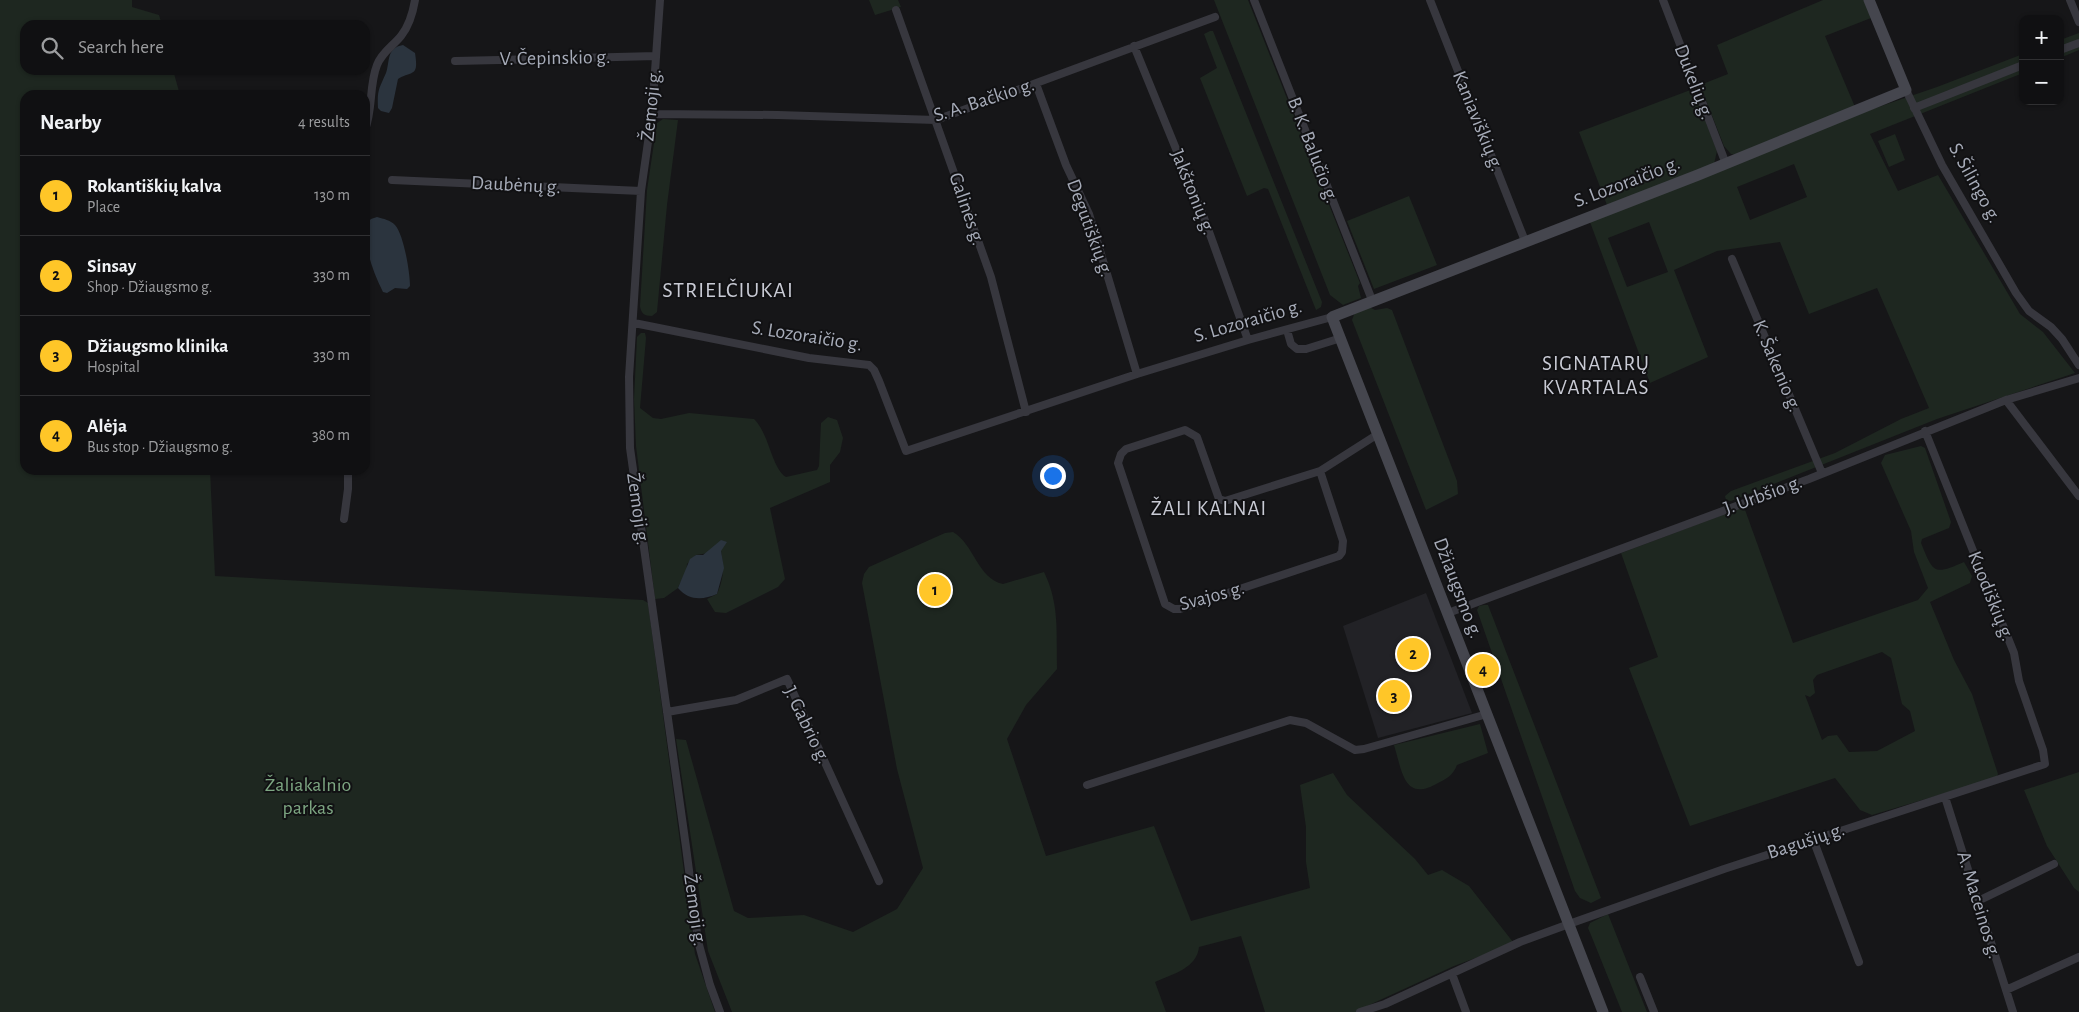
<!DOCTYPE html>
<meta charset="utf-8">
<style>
body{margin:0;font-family:"Alegreya Sans",sans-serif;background:#19191b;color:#f1f3f6}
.controls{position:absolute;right:15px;top:15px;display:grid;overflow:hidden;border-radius:10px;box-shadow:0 1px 4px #0004}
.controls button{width:45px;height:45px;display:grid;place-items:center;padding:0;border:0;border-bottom:1px solid #303032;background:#101012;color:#f1f3f6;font:25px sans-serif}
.you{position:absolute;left:1052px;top:475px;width:18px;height:18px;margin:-12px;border:4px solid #fff;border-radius:50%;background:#1a73e8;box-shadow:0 0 0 8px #1a73e833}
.badge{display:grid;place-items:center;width:32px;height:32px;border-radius:50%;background:#ffc628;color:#111;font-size:16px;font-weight:700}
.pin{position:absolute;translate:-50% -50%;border:2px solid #fff;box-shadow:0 1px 5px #0006}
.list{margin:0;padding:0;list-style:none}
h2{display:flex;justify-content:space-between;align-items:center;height:65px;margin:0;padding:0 20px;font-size:21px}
h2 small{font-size:16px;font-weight:400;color:#9c9d9f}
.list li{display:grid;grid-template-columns:32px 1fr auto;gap:15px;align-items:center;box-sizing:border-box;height:80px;padding:0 20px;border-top:1px solid #303032}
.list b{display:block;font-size:19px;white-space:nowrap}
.list p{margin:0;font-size:16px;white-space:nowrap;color:#9c9d9f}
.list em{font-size:16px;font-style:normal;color:#9c9d9f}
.icon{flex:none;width:28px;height:28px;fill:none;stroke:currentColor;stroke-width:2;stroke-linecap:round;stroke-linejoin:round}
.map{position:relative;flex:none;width:2079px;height:1012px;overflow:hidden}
.search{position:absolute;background:#101012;box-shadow:0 1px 4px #0004;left:20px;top:20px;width:350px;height:55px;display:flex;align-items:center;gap:12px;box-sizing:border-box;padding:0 18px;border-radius:15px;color:#9c9d9f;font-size:19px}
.panel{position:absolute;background:#101012;box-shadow:0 1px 4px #0004;left:20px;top:90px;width:350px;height:385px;border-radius:15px}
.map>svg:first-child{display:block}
</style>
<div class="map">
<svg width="2079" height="1012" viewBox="0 0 2079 1012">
<rect width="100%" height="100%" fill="#161618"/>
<path fill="#222226" d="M1426 593 1472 713 1378 738 1343 626Z"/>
<path fill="#1e2720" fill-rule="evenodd" d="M0 0H132V7L159 15 162 25H25V70H173L180 95H25V470H210L215 576 643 600 648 603 695 954 715 1012H0Z
M869 0H898L901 7 875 15Z
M1214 0H1248L1360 283 1358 286 1361 298 1343 305 1330 295Z
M1823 0H1864L1871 18 1825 36 1855 107 1736 155 1731 154 1724 146 1700 85 1728 74 1717 45Z
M1210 31H1213L1322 302 1321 307 1316 310 1268 189 1264 188 1247 196 1200 78 1217 68 1204 34Z
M2079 33V50L2060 58V40Z
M2023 54V73L1870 134 1898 191 1938 175 2020 314 2043 332 2075 373 1937 419 1731 501 1726 500 1725 496 1731 491 1835 453 1901 419 1929 408 1877 288 1809 314 1780 242 1717 251 1674 270 1708 357 1650 383 1590 222 1858 114 1937 87ZM1794 164 1807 197 1750 220 1737 187ZM1649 222 1668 272 1627 287 1608 238Z
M1693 89 1717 151 1714 164 1607 205 1579 132Z
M663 119 678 120 667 205 657 312 652 316C644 316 641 313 640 306L647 190 657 123Z
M1895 134 1905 160 1889 167 1878 141Z
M1409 196 1437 265 1374 289 1347 221Z
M1369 307 1375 310 1387 308 1392 310 1457 481 1458 494 1426 510 1352 320 1355 312Z
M641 333H645L646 338 640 408 653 418 661 419 689 413 754 419C770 435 771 467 786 477L817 470 819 466 821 423 828 417 837 420 843 438 840 452 830 465V482L770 508 785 579 778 587 726 613 715 612 707 599 717 594C724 578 724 568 721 551L696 555 687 564C687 573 681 580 678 588L664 598 655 599 636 446 634 399 637 337Z
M1921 446 1925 448 1951 522 1949 528 1922 539 1921 543C1933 572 1933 576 1964 562L1972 576 1970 583 1930 602 1954 660 1972 694 1998 774 1996 778 1872 815 1860 810 1835 778 1690 826 1629 668 1658 657 1621 553 1744 507 1793 643 1918 600 1928 588 1914 552 1911 531 1881 463 1885 455ZM1882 652 1891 658 1902 704 1910 711 1915 731 1877 751 1849 752 1837 735 1828 736 1822 740 1805 695 1810 697 1815 693 1813 680 1817 675Z
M953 532C974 544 978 579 1003 584L1044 572C1060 605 1056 633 1057 669L1026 705 1007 739 1046 856 1154 826 1191 921 1310 888 1306 862V827L1300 785 1333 773 1347 795 1415 859 1428 875 1442 870 1469 886 1513 942 1497 950 1454 966 1367 1006 1369 1012H1265L1241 936 1199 947C1197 968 1173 974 1155 982L1166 1012H732L708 951 676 739 686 740 734 911 748 918 804 915 853 932 897 909 923 868 897 769 862 583 864 574 869 567 945 533Z
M1484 605H1488L1601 898 1591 903 1580 898 1575 891 1477 610 1479 606Z
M1480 724 1488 753 1457 765C1453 775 1448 778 1438 783 1404 803 1402 771 1394 745Z
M2079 772V892L2074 888 2047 846 2024 790Z
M1608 914 1647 1012H1622L1591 935 1588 928 1590 923Z"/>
<path fill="#2b343e" d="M403 45 415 53C419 78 412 70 398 79L392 108 389 113 381 111 378 108C377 90 379 89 386 73 390 62 386 48 403 45Z
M377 217C384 219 390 220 395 225 404 235 410 273 410 286L407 289 395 288 387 293 383 292C372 270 365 249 365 225L371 219Z
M721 540 727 542 721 551 724 568 717 594C703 600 689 601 678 588L690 559 696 555H703Z"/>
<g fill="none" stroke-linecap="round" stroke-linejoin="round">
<path stroke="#37373e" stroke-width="8" d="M660 0 652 114 641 191 629 377 630 448 686 847 698 941 710 985 720 1012
M1254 0 1372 300
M1430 0 1525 241
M1663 0 1726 164
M2070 0 2079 22
M896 10 991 277 1026 412
M1134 46 1203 215 1248 340
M2060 50 2079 43
M455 61 656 56
M1036 84 1066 165 1089 214 1137 374
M1906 90 1942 165 2016 293 2029 311 2051 327 2062 339 2079 365
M1914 108 2023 65
M652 114 778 115 936 120 1215 17
M365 130C373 109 369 85 377 65 382 52 393 46 401 36 409 26 413 12 415 0
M392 180 641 191
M1732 259 1822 473
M634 323 809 358 869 365 874 370 879 381 906 451 1137 374 1248 340 1332 317
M1287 330 1291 344 1297 349H1306L1341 338
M2006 400 2079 496
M1320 471 1343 541 1342 552 1339 556 1180 609H1174L1165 604 1118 463 1121 454 1126 449 1185 430 1197 437 1219 499 1225 501 1320 471 1378 434
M344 519 348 489V470
M1448 613 1809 479 2006 400 2079 378
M667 712 736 700 787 679 879 881
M1087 785 1290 720 1306 723 1355 750 1364 749 1487 714
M1945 797 2013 1012
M1813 839 1859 962
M1978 901 2054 864
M1452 974 1466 1012
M1640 977 1654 1012
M2006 990 2079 957
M1360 1012 1385 1004 1520 942 1569 924 1724 869 2045 764 2043 750 2019 681 2014 653 1925 431"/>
<path stroke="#45464e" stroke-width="11" d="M1603 1012 1332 317 1698 175 1906 90 1869 0"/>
</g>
<g text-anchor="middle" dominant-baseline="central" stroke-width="4" stroke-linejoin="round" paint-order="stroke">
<g font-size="20" fill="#a7acb9" stroke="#111113">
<text transform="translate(555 58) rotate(-1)">V. Čepinskio g.</text>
<text transform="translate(1694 82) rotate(69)">Dukelių g.</text>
<text transform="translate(984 100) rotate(-18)">S. A. Bačkio g.</text>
<text transform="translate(651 105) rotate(-84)">Žemoji g.</text>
<text transform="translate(1478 121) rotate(68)">Kaniaviškių g.</text>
<text transform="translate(1313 150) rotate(69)">B. K. Balučio g.</text>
<text transform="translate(1627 182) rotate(-21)">S. Lozoraičio g.</text>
<text transform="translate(1975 183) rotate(61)">S. Šilingo g.</text>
<text transform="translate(516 185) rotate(3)">Daubėnų g.</text>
<text transform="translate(1193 192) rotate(68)">Jakštonių g.</text>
<text transform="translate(967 209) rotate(71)">Galinės g.</text>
<text transform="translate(1090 228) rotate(70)">Degutiškių g.</text>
<text transform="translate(1248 321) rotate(-16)">S. Lozoraičio g.</text>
<text transform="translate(807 336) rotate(9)">S. Lozoraičio g.</text>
<text transform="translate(1777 366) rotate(67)">K. Šakenio g.</text>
<text transform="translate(1763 495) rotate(-20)">J. Urbšio g.</text>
<text transform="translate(638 509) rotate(82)">Žemoji g.</text>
<text transform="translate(1458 588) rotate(69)">Džiaugsmo g.</text>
<text transform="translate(1212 596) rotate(-15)">Svajos g.</text>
<text transform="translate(1991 596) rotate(68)">Kuodiškių g.</text>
<text transform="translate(807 725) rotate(64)">J. Gabrio g.</text>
<text transform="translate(1806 841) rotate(-18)">Bagušių g.</text>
<text transform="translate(1979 905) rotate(73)">A. Maceinos g.</text>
<text transform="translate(695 910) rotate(82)">Žemoji g.</text>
</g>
<g font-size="20" fill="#7da682" stroke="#111113">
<text x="308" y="785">Žaliakalnio<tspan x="308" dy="23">parkas</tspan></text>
</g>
<g font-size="21" letter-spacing="1" fill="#c9cbd5" stroke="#111113">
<text x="1596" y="363">SIGNATARŲ<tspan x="1596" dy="24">KVARTALAS</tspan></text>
<text x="1209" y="508">ŽALI KALNAI</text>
</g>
<g font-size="22" letter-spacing="1" fill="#c9cbd5" stroke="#111113">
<text x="728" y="290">STRIELČIUKAI</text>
</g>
</g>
</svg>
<div class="controls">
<button>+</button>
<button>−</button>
</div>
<div class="you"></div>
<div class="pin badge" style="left:935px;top:590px">1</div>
<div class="pin badge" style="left:1413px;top:654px">2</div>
<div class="pin badge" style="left:1394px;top:696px">3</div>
<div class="pin badge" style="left:1483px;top:670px">4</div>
<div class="search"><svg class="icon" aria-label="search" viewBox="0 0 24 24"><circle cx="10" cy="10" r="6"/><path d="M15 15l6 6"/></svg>Search here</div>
<section class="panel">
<h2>Nearby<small>4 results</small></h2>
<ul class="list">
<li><span class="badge">1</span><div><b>Rokantiškių kalva</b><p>Place</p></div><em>130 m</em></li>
<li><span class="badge">2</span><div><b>Sinsay</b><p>Shop · Džiaugsmo g.</p></div><em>330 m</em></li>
<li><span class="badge">3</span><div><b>Džiaugsmo klinika</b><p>Hospital</p></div><em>330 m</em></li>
<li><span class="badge">4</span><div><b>Alėja</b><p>Bus stop · Džiaugsmo g.</p></div><em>380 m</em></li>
</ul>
</section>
</div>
